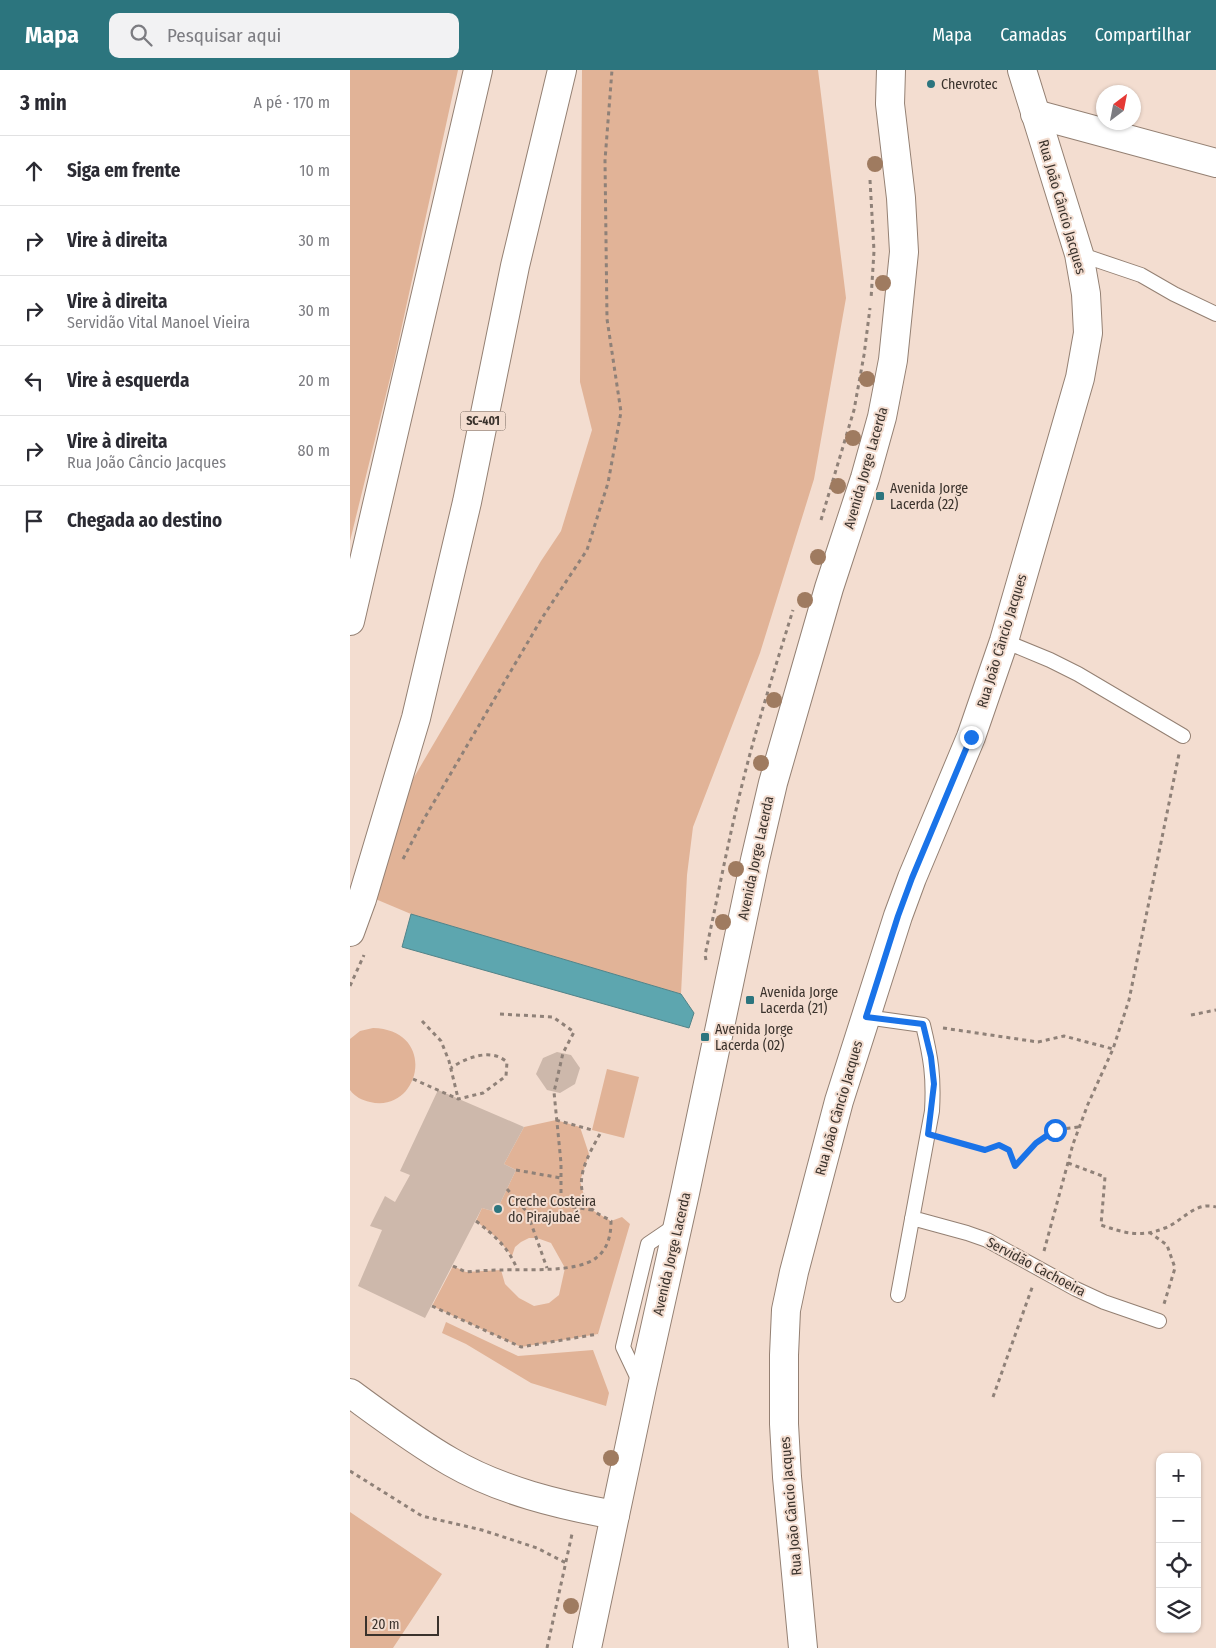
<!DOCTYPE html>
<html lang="pt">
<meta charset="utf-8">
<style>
body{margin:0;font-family:"Fira Sans Condensed",sans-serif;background:#f2f2f3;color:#2b2b33}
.controls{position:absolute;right:15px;bottom:15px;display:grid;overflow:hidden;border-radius:10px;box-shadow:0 1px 4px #0004}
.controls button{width:45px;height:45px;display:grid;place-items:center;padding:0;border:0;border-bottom:1px solid #e1e1e2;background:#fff;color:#2b2b33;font:25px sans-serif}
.compass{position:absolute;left:746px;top:15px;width:45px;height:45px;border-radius:50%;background:#fff;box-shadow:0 1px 4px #0004;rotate:32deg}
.scale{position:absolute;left:15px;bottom:12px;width:74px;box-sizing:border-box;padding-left:5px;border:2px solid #3a322c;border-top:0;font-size:14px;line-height:18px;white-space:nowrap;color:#3a322c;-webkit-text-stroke:4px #f3ddd0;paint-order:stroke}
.stop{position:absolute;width:15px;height:15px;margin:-11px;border:4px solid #1a73e8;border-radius:50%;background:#fff}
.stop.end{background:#1a73e8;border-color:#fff;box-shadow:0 1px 5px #0008}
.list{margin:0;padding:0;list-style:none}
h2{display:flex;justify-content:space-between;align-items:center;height:65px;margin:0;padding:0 20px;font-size:21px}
h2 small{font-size:16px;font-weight:400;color:#7c7c81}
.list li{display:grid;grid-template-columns:32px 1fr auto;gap:15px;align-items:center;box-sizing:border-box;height:70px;padding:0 20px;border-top:1px solid #e1e1e2}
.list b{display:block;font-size:19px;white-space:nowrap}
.list p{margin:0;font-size:16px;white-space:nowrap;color:#7c7c81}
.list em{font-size:16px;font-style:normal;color:#7c7c81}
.icon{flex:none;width:28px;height:28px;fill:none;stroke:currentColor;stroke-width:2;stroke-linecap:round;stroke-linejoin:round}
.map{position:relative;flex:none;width:866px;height:1578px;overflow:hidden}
header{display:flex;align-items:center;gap:30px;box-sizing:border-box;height:70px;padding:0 25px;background:#2c757e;color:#fff}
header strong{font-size:24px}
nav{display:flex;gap:28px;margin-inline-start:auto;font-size:18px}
.search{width:350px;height:45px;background:#f2f2f3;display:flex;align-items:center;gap:12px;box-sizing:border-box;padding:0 18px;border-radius:10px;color:#7c7c81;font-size:19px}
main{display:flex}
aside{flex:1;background:#fff}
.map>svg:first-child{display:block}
</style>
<header>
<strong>Mapa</strong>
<div class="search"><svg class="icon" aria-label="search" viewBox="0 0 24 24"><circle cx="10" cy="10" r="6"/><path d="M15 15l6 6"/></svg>Pesquisar aqui</div>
<nav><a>Mapa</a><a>Camadas</a><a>Compartilhar</a></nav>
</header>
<main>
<aside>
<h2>3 min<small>A pé · 170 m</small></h2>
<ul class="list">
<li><svg class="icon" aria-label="ahead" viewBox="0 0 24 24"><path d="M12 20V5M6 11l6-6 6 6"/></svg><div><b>Siga em frente</b></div><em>10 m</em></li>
<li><svg class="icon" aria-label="right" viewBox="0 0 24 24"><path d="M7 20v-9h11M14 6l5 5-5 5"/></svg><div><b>Vire à direita</b></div><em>30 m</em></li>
<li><svg class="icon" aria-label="right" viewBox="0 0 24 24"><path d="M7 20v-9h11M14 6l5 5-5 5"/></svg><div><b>Vire à direita</b><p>Servidão Vital Manoel Vieira</p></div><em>30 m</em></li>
<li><svg class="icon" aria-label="left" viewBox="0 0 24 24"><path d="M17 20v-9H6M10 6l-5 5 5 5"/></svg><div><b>Vire à esquerda</b></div><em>20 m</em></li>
<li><svg class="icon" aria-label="right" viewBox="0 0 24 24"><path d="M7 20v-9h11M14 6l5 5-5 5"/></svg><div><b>Vire à direita</b><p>Rua João Câncio Jacques</p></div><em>80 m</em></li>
<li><svg class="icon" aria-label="arrive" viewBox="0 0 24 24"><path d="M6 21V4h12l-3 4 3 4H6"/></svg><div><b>Chegada ao destino</b></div></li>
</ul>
</aside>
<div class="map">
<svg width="866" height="1578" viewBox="0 0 866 1578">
<rect width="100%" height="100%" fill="#f3ddd0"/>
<path fill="#e1b397" d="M0 0H108L44 292 0 471Z
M232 0H468L496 228 464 409 410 583 343 757 337 805 331 924 61 844 23 828 63 709 191 491 211 461 242 360 230 312Z
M23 958C89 960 70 1044 20 1032 12 1030 5 1027 0 1020V969L10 961Z
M257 999 289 1007 274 1068 242 1060Z
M206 1050 230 1057 239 1084 230 1111 235 1129 242 1140 261 1151 272 1147 280 1154 248 1264 171 1277 82 1236 103 1196 116 1202 151 1200 155 1214 169 1228 184 1236 199 1233 209 1225 215 1198 201 1173 187 1168H179L171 1172 165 1177 162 1186 147 1168 126 1151 132 1138 146 1142 166 1100 154 1094 174 1057Z
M96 1252 168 1286 243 1280 259 1323 256 1336 181 1313 116 1274 92 1263Z
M0 1442 92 1504 43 1578H0Z"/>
<path fill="#5da6af" stroke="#528388" d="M61 844 331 924 344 943 339 958 52 877Z"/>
<path fill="#cdb8ab" d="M207 982 221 985 230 998 225 1014 210 1023 197 1020 186 1004 193 988Z
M88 1020 174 1057 154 1094 166 1100 146 1142 132 1138 75 1248 8 1216 32 1160 20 1156 35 1126 45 1132 60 1105 50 1101Z"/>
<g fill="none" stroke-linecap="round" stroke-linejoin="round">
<defs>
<path id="lane" d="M729 184 791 205 824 224 866 244
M654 571 700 590 728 604 833 666
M516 947 573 955C581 988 584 1007 582 1041L548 1225
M562 1148 617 1163 637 1170 726 1219 754 1232 809 1251
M290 1313 273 1277 298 1174 326 1155"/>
<path id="street" d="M685 44 866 93"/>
<path id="secondary" d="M237 1578 292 1317 335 1123 405 790 423 713 479 518 515 408 532 347 543 290 554 182 551 128 540 34 541 0
M453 1578 437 1407 434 1354V1285L436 1240 444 1202 489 1031 548 846 562 808 621 667 654 571 730 308 738 263 736 224 729 184 672 0"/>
<path id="highway" d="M0 551 128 0
M0 862 12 829 66 648 117 432 165 196 212 0
M0 1323C33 1347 66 1372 101 1392 151 1421 210 1435 265 1445"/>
</defs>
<use href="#lane" stroke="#948073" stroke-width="16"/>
<use href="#street" stroke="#948073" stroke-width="30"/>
<use href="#secondary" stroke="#948073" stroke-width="30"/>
<use href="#highway" stroke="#948073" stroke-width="30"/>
<path stroke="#8f8178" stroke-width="3" stroke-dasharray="4 4" stroke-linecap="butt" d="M520 110 524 181 521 229
M471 450 504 340 514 285 520 238
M53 789 74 749 192 548 237 480 258 413 271 342 257 249 255 90 262 0
M356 890 355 885C368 826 379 766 394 707 408 651 426 595 443 540
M0 916 14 885
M150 944 203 947 224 962 213 983 204 1022 211 1093V1129L223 1137 242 1140
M841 945 866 940
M72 951 91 971 99 991 108 1028
M593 958 688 972 714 966 763 979
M63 1009 108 1029 133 1023 156 1006 157 992C141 978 117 987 101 998
M206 1050 242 1060
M595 1069 635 1080 649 1075 659 1080 665 1097 686 1073 705 1060 729 1057
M718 1093 755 1107 751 1155C774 1163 791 1168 815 1158 833 1151 845 1131 866 1137
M166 1100 211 1108
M157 1119 177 1142 197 1198
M126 1151C144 1165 159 1178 167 1199
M799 1162 817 1175 825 1198 814 1234
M694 1181 723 1074 738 1034 763 979 779 930 829 684
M103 1196 116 1202C128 1201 139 1200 151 1200 174 1199 227 1203 246 1188 258 1179 261 1165 261 1151 255 1147 246 1144 241 1138 220 1114 238 1086 251 1062
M82 1236 171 1277 248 1264
M643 1327 683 1215
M0 1401 72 1446 132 1460 187 1478 216 1493
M197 1578 222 1464"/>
<use href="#lane" stroke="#fff" stroke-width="14"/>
<use href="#street" stroke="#fff" stroke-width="28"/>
<use href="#secondary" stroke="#fff" stroke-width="28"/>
<use href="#highway" stroke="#fff" stroke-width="28"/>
</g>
<g fill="#9f7b60">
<circle cx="525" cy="94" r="8"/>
<circle cx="533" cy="213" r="8"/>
<circle cx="517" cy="309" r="8"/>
<circle cx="503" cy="368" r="8"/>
<circle cx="488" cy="416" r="8"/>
<circle cx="468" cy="487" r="8"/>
<circle cx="455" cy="530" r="8"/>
<circle cx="424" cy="630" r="8"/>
<circle cx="411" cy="693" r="8"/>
<circle cx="386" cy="799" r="8"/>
<circle cx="373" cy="852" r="8"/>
<circle cx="261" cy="1388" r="8"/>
<circle cx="221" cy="1536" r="8"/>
</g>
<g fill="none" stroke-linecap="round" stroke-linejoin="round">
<path stroke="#1a73e8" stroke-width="6" d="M621 667 562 808 548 846 516 947 573 954 581 987 584 1014 578 1064 635 1080 649 1075 659 1080 665 1096 686 1073 705 1060"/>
</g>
<g fill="#2c757e" stroke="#f3ddd0" stroke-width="2">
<circle cx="581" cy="14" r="5"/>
<rect x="525" y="421" width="10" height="10" rx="2.5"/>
<rect x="395" y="925" width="10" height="10" rx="2.5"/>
<rect x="350" y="962" width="10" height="10" rx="2.5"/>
<circle cx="148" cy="1139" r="5"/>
</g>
<g text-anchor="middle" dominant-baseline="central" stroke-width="4" stroke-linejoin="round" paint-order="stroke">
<rect fill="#f3ddd0" stroke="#72655d" stroke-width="1" x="110.5" y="341.5" width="45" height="19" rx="4"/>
<g font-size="12" font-weight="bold" fill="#3a322c">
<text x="133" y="351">SC-401</text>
</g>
<g font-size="14" fill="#3a322c" stroke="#f3ddd0" text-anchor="start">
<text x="591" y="14">Chevrotec</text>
<text x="540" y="418">Avenida Jorge<tspan x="540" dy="16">Lacerda (22)</tspan></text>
<text x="410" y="922">Avenida Jorge<tspan x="410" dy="16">Lacerda (21)</tspan></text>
<text x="365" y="959">Avenida Jorge<tspan x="365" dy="16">Lacerda (02)</tspan></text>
<text x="158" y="1131">Creche Costeira<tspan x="158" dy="16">do Pirajubaé</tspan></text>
</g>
<g font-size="14" fill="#3a322c" stroke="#f3ddd0">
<text transform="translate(712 137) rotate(74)">Rua João Câncio Jacques</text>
<text transform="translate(516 398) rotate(-74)">Avenida Jorge Lacerda</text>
<text transform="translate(652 571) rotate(-73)">Rua João Câncio Jacques</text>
<text transform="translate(406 788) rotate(-78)">Avenida Jorge Lacerda</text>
<text transform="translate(489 1038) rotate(-74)">Rua João Câncio Jacques</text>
<text transform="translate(322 1184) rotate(-77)">Avenida Jorge Lacerda</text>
<text transform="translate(686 1197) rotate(28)">Servidão Cachoeira</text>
<text transform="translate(441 1436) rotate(-95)">Rua João Câncio Jacques</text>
</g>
</g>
</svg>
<div class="controls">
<button>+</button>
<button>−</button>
<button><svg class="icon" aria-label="locate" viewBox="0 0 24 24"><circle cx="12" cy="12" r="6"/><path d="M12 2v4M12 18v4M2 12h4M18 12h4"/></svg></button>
<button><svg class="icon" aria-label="layers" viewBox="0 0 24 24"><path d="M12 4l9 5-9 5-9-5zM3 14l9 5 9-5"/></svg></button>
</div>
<svg class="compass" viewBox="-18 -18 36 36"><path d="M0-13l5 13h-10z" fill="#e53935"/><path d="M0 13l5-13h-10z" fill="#7c7c81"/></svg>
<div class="scale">20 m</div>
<div class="stop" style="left:705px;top:1060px"></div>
<div class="stop end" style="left:621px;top:667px"></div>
</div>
</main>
